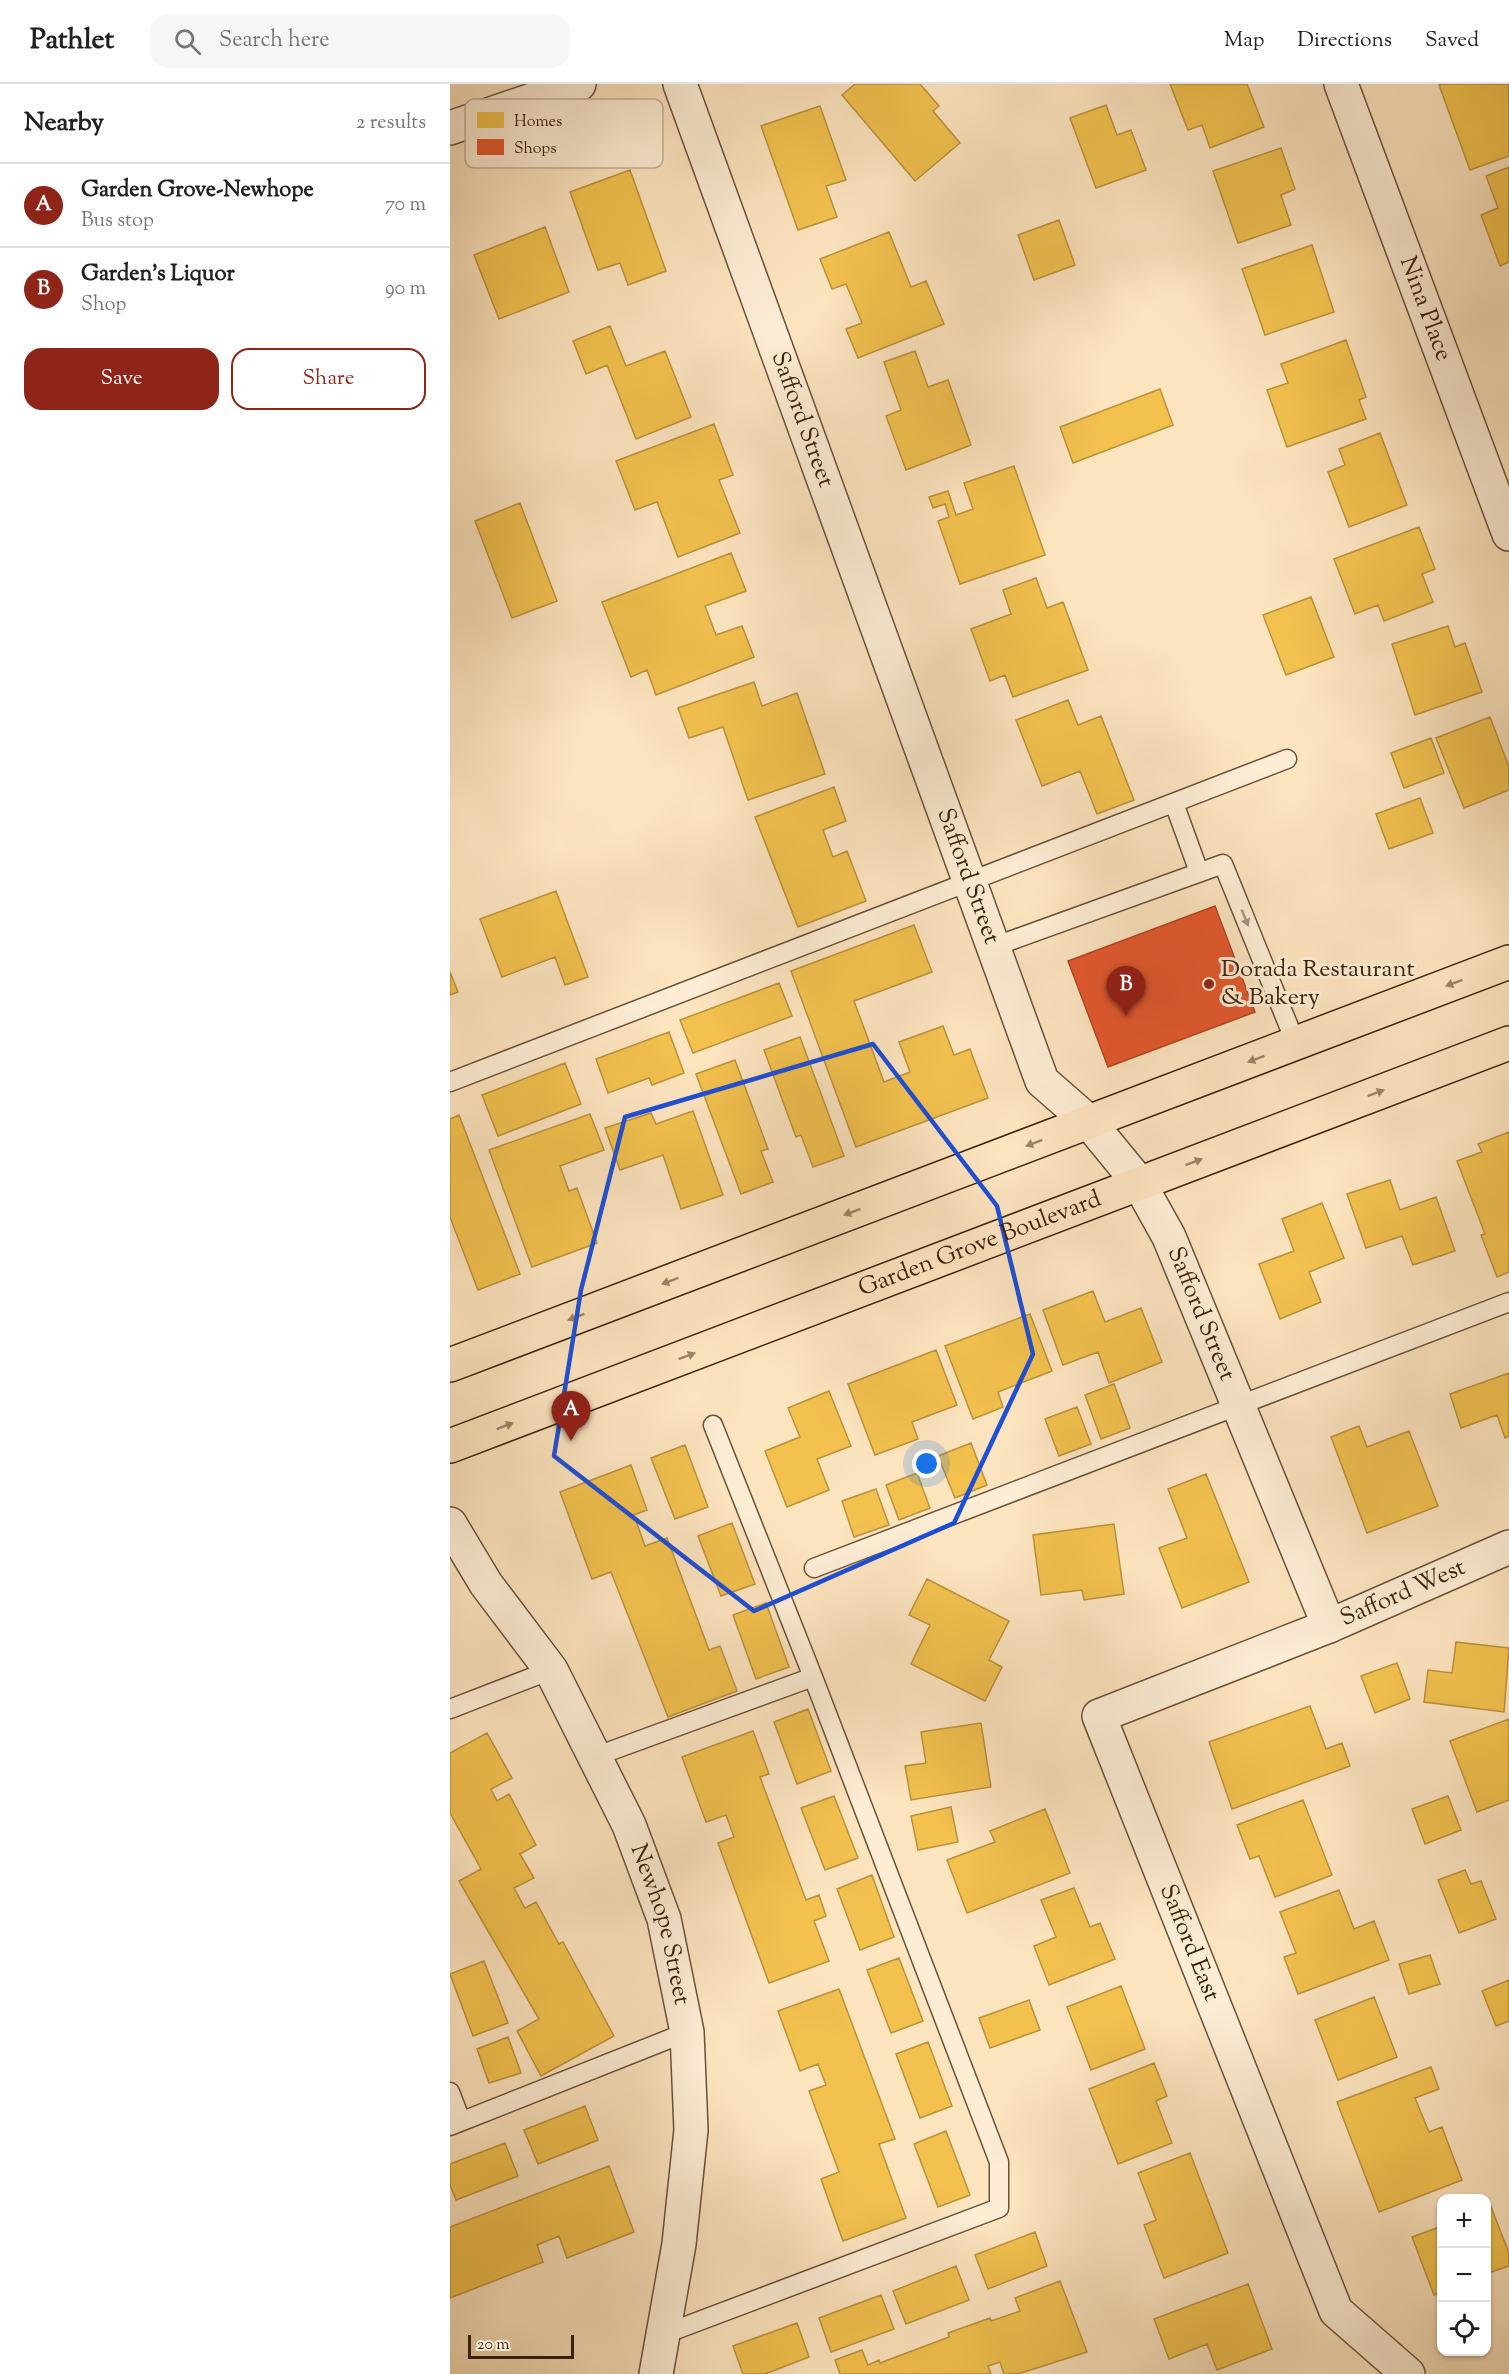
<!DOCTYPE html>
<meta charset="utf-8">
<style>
body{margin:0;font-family:"Sorts Mill Goudy",serif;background:#f6f6f6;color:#202124}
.controls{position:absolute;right:18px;bottom:18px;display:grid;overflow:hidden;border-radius:12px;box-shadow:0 2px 4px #0004}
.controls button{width:54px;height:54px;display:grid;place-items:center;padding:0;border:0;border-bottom:2px solid #e0e0e0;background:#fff;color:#202124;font:30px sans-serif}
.scale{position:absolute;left:18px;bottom:15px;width:106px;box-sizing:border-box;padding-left:6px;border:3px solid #3b220c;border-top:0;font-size:16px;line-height:21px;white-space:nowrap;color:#3b220c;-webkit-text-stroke:4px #fdedd5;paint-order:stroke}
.you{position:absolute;left:477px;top:1380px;width:21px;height:21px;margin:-15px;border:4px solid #fff;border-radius:50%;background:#1a73e8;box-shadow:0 0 0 9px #1a73e833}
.badge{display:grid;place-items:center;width:39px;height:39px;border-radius:50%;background:#8f2418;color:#fff;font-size:20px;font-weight:700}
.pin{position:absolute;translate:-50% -50px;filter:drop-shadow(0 2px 3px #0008)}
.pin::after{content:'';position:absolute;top:32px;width:21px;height:18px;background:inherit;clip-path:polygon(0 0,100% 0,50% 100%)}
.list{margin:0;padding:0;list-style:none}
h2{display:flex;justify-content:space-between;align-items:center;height:78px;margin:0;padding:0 24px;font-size:26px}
h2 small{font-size:20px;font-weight:400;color:#757577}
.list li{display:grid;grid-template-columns:39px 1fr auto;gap:18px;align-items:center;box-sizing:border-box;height:84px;padding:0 24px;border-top:2px solid #e0e0e0}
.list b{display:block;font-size:22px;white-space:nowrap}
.list p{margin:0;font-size:20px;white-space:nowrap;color:#757577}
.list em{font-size:20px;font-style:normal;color:#757577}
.actions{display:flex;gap:12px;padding:18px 24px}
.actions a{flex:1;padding:14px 0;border:2px solid #8f2418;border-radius:18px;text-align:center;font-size:21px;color:#8f2418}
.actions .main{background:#8f2418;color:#fff}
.icon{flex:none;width:33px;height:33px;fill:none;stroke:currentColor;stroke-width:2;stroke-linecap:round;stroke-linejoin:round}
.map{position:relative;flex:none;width:1059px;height:2290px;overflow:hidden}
header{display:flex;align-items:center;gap:36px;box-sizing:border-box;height:84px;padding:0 30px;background:#fff;border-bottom:2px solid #e0e0e0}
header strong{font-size:28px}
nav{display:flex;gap:33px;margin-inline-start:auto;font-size:21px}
.search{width:420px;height:54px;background:#f6f6f6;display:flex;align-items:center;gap:15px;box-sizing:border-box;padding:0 21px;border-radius:18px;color:#757577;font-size:22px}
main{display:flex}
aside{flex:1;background:#fff}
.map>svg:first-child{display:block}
</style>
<header>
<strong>Pathlet</strong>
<div class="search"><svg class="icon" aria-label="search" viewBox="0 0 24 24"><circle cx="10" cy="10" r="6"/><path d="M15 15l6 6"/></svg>Search here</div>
<nav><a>Map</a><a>Directions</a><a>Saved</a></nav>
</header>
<main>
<aside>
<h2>Nearby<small>2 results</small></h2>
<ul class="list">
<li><span class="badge">A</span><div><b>Garden Grove-Newhope</b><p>Bus stop</p></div><em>70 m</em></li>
<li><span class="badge">B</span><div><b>Garden's Liquor</b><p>Shop</p></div><em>90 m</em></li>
</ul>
<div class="actions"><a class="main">Save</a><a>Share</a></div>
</aside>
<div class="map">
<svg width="1059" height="2290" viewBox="0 0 1059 2290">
<rect width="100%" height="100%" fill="#fce4bf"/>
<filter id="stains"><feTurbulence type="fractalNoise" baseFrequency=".00333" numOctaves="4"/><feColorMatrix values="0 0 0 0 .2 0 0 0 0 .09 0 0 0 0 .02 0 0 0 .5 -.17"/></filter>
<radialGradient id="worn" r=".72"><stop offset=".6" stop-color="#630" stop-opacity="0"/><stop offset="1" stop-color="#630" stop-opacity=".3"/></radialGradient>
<path fill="#f2c14e" stroke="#bb913a" stroke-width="1.5" d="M405 0H470L489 22 483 27 510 59 465 97 392 11Z
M720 0H797L814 43 760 64 752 41 738 46Z
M992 0H1059V72L1020 86 989 1Z
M656 21 667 51 681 46 696 86 646 104 620 34Z
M370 22 396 96 376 102 387 133 348 146 311 42Z
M831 64 845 105 831 111 841 141 788 159 763 87Z
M1059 83V178L1050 182 1031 131 1048 124 1036 92Z
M180 86 216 187 178 201 170 179 148 186 120 108Z
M609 136 625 181 584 196 568 151Z
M95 143 119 208 49 235 24 171Z
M439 148 461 203 476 197 494 240 408 274 396 245 412 239 396 200 382 205 370 175Z
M862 161 884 228 815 251 792 185Z
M160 242 176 282 215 267 241 333 186 355 157 281 136 290 123 257Z
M896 256 916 313 909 316 916 335 837 363 817 306 838 299 831 280Z
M465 267 478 303 498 296 521 361 456 386 436 332 451 326 434 278Z
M710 305 723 341 623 379 610 343Z
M264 340 283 391 269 396 290 449 228 473 207 418 185 426 166 377Z
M930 349 957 421 899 443 878 388 895 381 889 365Z
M564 382 595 471 510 500 488 437 499 433 495 420 483 424 479 413 498 407 506 431 523 425 514 399Z
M70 419 107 517 62 534 25 437Z
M969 443 985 485 972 490 983 518 934 537 928 521 905 530 884 475Z
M281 469 296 507 255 522 266 551 292 542 304 573 206 611 197 586 181 593 152 518Z
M586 494 597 524 613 518 638 586 563 613 555 591 540 597 521 545 561 530 553 506Z
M861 513 884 573 836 591 813 531Z
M998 542 1005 563 1015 559 1032 608 965 631 942 560Z
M304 598 312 622 347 609 375 690 298 716 273 643 239 654 228 624Z
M618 616 628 641 651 632 684 716 647 730 630 687 592 702 566 636Z
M1040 633 1059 683V706L1014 724 986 654Z
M981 654 994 689 954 704 941 669Z
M384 703 396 737 373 746 383 773 397 767 416 817 348 843 305 733Z
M970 714 983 749 939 765 926 730Z
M106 807 138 893 115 901 105 873 52 893 30 835Z
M464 841 482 888 404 917 434 998 460 988 449 958 493 942 504 971 520 965 538 1014 406 1063 341 887Z
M0 888 8 908 0 911Z
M329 899 342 932 243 969 230 936Z
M219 948 234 989 202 1001 199 994 158 1009 146 975Z
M350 953 394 1072 363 1083 351 1051 346 1053 314 966Z
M285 976 318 1065 311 1067 323 1098 291 1110 246 990Z
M115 979 131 1020 48 1052 32 1011Z
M243 1027 273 1111 231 1125 213 1071 170 1086 155 1044 201 1029 206 1040Z
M140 1030 154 1066 110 1082 119 1107 127 1104 147 1159 82 1183 39 1066Z
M9 1031 70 1190 28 1206 0 1133V1035Z
M1059 1048V1188L1047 1193 1031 1151 1035 1150 1007 1077 1032 1068 1028 1060Z
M940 1096 950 1126 986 1113 1005 1167 963 1181 952 1152 916 1164 897 1110Z
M872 1119 894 1174 859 1188 871 1218 830 1235 809 1180 844 1167 832 1135Z
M643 1207 655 1238 691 1224 712 1278 659 1299 648 1268 613 1281 593 1226Z
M580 1230 602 1287 548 1308 553 1323 523 1335 495 1262Z
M486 1266 507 1321 462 1338 468 1355 425 1371 398 1300Z
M1059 1289V1352L1055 1354 1047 1331 1011 1344 1000 1310Z
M664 1300 680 1344 651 1355 635 1311Z
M379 1307 401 1362 367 1375 379 1406 337 1423 315 1367 350 1353 338 1324Z
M627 1323 641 1360 609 1372 595 1335Z
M909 1342 917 1363 959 1347 988 1422 917 1449 881 1353Z
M521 1359 537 1401 505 1414 488 1372Z
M235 1361 258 1423 225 1435 201 1374Z
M181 1381 197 1426 184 1431 195 1462 217 1454 259 1566 270 1562 287 1607 218 1633 161 1488 142 1495 110 1408Z
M467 1389 480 1424 449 1436 436 1401Z
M756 1390 799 1498 732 1524 709 1464 737 1454 718 1405Z
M426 1405 439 1441 404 1453 392 1417Z
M282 1439 305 1500 271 1512 248 1452Z
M664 1440 674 1510 634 1516 632 1506 591 1511 583 1451Z
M477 1495 559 1537 539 1576 552 1583 535 1617 461 1580 480 1541 459 1531Z
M316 1519 339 1583 306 1595 283 1531Z
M1006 1558 1059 1564 1054 1628 974 1618 978 1586 1002 1589Z
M947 1579 960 1615 925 1629 911 1592Z
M860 1622 876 1665 892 1659 900 1682 782 1725 759 1658Z
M358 1625 381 1687 347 1700 324 1638Z
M1059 1635V1716L1027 1728 1000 1657Z
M531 1639 541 1703 461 1716 455 1682 476 1679 471 1648Z
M303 1647 319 1690 310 1693 356 1816 369 1811 376 1832 364 1837 379 1877 319 1899 268 1759 284 1753 276 1731 256 1738 232 1673Z
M37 1649 62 1694 41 1705 47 1717 59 1710 86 1761 70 1770 84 1794 64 1804 75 1824 86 1818 109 1860 113 1858 164 1952 91 1992 67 1947 89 1935 9 1797 31 1785 0 1729V1669Z
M384 1712 408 1774 375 1786 351 1724Z
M998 1712 1011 1746 975 1760 962 1725Z
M853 1716 882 1791 825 1813 809 1772 800 1775 787 1741Z
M501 1723 508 1758 468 1766 461 1732Z
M595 1725 620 1789 517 1829 497 1776 545 1758 540 1747Z
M1015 1786 1021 1800 1031 1797 1046 1835 1009 1849 988 1796Z
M422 1791 444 1853 410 1866 387 1805Z
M624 1804 640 1843 650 1839 665 1875 599 1901 584 1862 606 1853 591 1816Z
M889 1806 904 1845 924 1837 939 1876 848 1910 834 1873 846 1869 830 1828Z
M980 1871 990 1900 959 1910 949 1880Z
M449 1874 473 1937 441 1949 417 1886Z
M34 1877 58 1939 23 1952 0 1890Z
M1059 1896V1937L1046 1942 1032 1907Z
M671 1902 695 1965 641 1986 617 1923Z
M389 1905 445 2055 429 2060 456 2134 393 2157 371 2095 389 2088 359 2007 376 2001 368 1980 350 1987 328 1927Z
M924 1913 947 1973 888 1996 865 1936Z
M579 1916 590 1946 540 1964 529 1934Z
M58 1953 71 1989 39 1999 27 1965Z
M478 1958 502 2022 470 2034 446 1970Z
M704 1979 717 2012 706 2017 722 2059 668 2080 639 2005Z
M981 1983 989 2005 965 2014 979 2048 992 2043 1012 2096 929 2128 887 2018Z
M135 2022 148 2056 88 2080 74 2046Z
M496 2047 520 2111 488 2123 464 2060Z
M55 2059 68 2092 6 2116 0 2101V2080Z
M740 2069 778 2169 714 2194 694 2141 706 2136 688 2089Z
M159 2082 184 2148 117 2174 109 2152 87 2161 93 2178 0 2214V2143Z
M1041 2123 1059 2169V2182L1036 2190V2125Z
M992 2142V2208L984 2211 962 2153Z
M585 2148 597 2182 538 2205 525 2171Z
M506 2182 519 2216 456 2240 443 2207Z
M610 2197 637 2268 568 2290H554L550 2278 538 2282 541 2290H390L385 2276 412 2266 418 2281 429 2276 430 2279 499 2253 498 2249 540 2234 541 2237 570 2227 565 2214Z
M798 2200 822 2265 767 2286 757 2260 719 2275 704 2235Z
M431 2211 444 2245 381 2268 369 2234Z
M347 2239 359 2273 315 2290H293L283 2262Z"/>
<path fill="#e4572e" stroke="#b14724" stroke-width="1.5" d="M765 822 805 928 658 983 618 877Z"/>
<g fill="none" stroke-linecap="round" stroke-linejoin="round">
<defs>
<path id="lane" d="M724 719 749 788
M543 863 773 780 846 960
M0 998 837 675
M364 1484 1059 1218
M0 1625 101 1586
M144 1673 363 1593
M0 2008 11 2037
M0 2042 237 1948
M212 2251 549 2124V2078L363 1593 263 1341"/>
<g id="street">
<path id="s1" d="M230 0 592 997 639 1038 689 1099 719 1153 879 1542"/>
<path id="s2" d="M891 0 1059 450"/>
<path d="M0 44 129 0"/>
<path id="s3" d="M0 1440 36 1500 101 1586 179 1741 214 1835 237 1948 241 2046 229 2160 206 2290"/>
<path id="s4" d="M958 2290 886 2227 649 1632 879 1542 1059 1463"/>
</g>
<g id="primary">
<path d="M0 1281 1059 878"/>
<path id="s5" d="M0 1362 1059 959"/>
</g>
</defs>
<use href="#lane" stroke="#6b5239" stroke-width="21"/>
<use href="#street" stroke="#6b5239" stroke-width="36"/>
<use href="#primary" stroke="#3b220c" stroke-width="36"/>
<use href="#lane" stroke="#fdedd5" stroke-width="18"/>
<use href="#street" stroke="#fdedd5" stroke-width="33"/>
<use href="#primary" stroke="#fce4bf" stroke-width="33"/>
</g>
<defs><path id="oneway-solid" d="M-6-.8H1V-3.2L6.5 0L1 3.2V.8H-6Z" transform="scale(1.5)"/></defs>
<use fill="#a6927b" href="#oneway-solid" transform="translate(795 834) rotate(68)"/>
<g fill="#9c8366">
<use href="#oneway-solid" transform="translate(1004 899) rotate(159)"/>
<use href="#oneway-solid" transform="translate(806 975) rotate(159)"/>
<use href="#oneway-solid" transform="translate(926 1009) rotate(-21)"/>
<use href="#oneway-solid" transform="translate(584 1059) rotate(159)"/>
<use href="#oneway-solid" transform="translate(744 1078) rotate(-21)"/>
<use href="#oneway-solid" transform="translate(402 1128) rotate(159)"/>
<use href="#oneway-solid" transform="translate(220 1197) rotate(159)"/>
<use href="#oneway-solid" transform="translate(126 1233) rotate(159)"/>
<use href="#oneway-solid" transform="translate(237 1272) rotate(-21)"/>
<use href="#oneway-solid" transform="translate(55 1342) rotate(-21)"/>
</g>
<path fill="none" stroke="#1d4ed8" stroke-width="4.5" stroke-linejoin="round" d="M423 960 547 1122 583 1270 504 1439 304 1527 104 1372 131 1206 175 1033Z"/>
<circle fill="#8f2418" stroke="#fdedd5" stroke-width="2" cx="759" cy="900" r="6"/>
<g text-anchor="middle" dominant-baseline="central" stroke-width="6" stroke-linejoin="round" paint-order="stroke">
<g font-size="24" fill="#3b220c" stroke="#fdedd5">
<text stroke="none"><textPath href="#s2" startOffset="240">Nina Place</textPath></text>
<text stroke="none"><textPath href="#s1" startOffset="357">Safford Street</textPath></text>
<text stroke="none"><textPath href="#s1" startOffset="843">Safford Street</textPath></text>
<text stroke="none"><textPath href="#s5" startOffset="567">Garden Grove Boulevard</textPath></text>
<text stroke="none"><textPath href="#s1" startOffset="1347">Safford Street</textPath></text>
<text stroke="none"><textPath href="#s4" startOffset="1064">Safford West</textPath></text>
<text stroke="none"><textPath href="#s3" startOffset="456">Newhope Street</textPath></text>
<text transform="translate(739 1859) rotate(68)">Safford East</text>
</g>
<g font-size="24" fill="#3b220c" stroke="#fdedd5" text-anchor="start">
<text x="771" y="886">Dorada Restaurant<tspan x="771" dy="28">&amp; Bakery</tspan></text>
</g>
</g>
<rect x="15" y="15" width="198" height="69" rx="9" fill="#fdedd5" stroke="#c3b099" stroke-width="1.5"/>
<rect x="27" y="28" width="27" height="16" fill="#f2c14e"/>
<rect x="27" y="55" width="27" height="16" fill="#e4572e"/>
<g font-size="16" fill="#3b220c">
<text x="64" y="42">Homes</text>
<text x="64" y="69">Shops</text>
</g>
<rect width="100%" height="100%" filter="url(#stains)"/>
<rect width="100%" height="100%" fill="url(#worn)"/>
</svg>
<div class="controls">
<button>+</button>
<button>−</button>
<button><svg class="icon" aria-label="locate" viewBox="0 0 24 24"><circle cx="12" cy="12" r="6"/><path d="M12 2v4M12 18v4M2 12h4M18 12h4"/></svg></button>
</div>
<div class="scale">20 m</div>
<div class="you"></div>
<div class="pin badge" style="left:121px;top:1357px">A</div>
<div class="pin badge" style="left:676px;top:932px">B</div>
</div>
</main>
